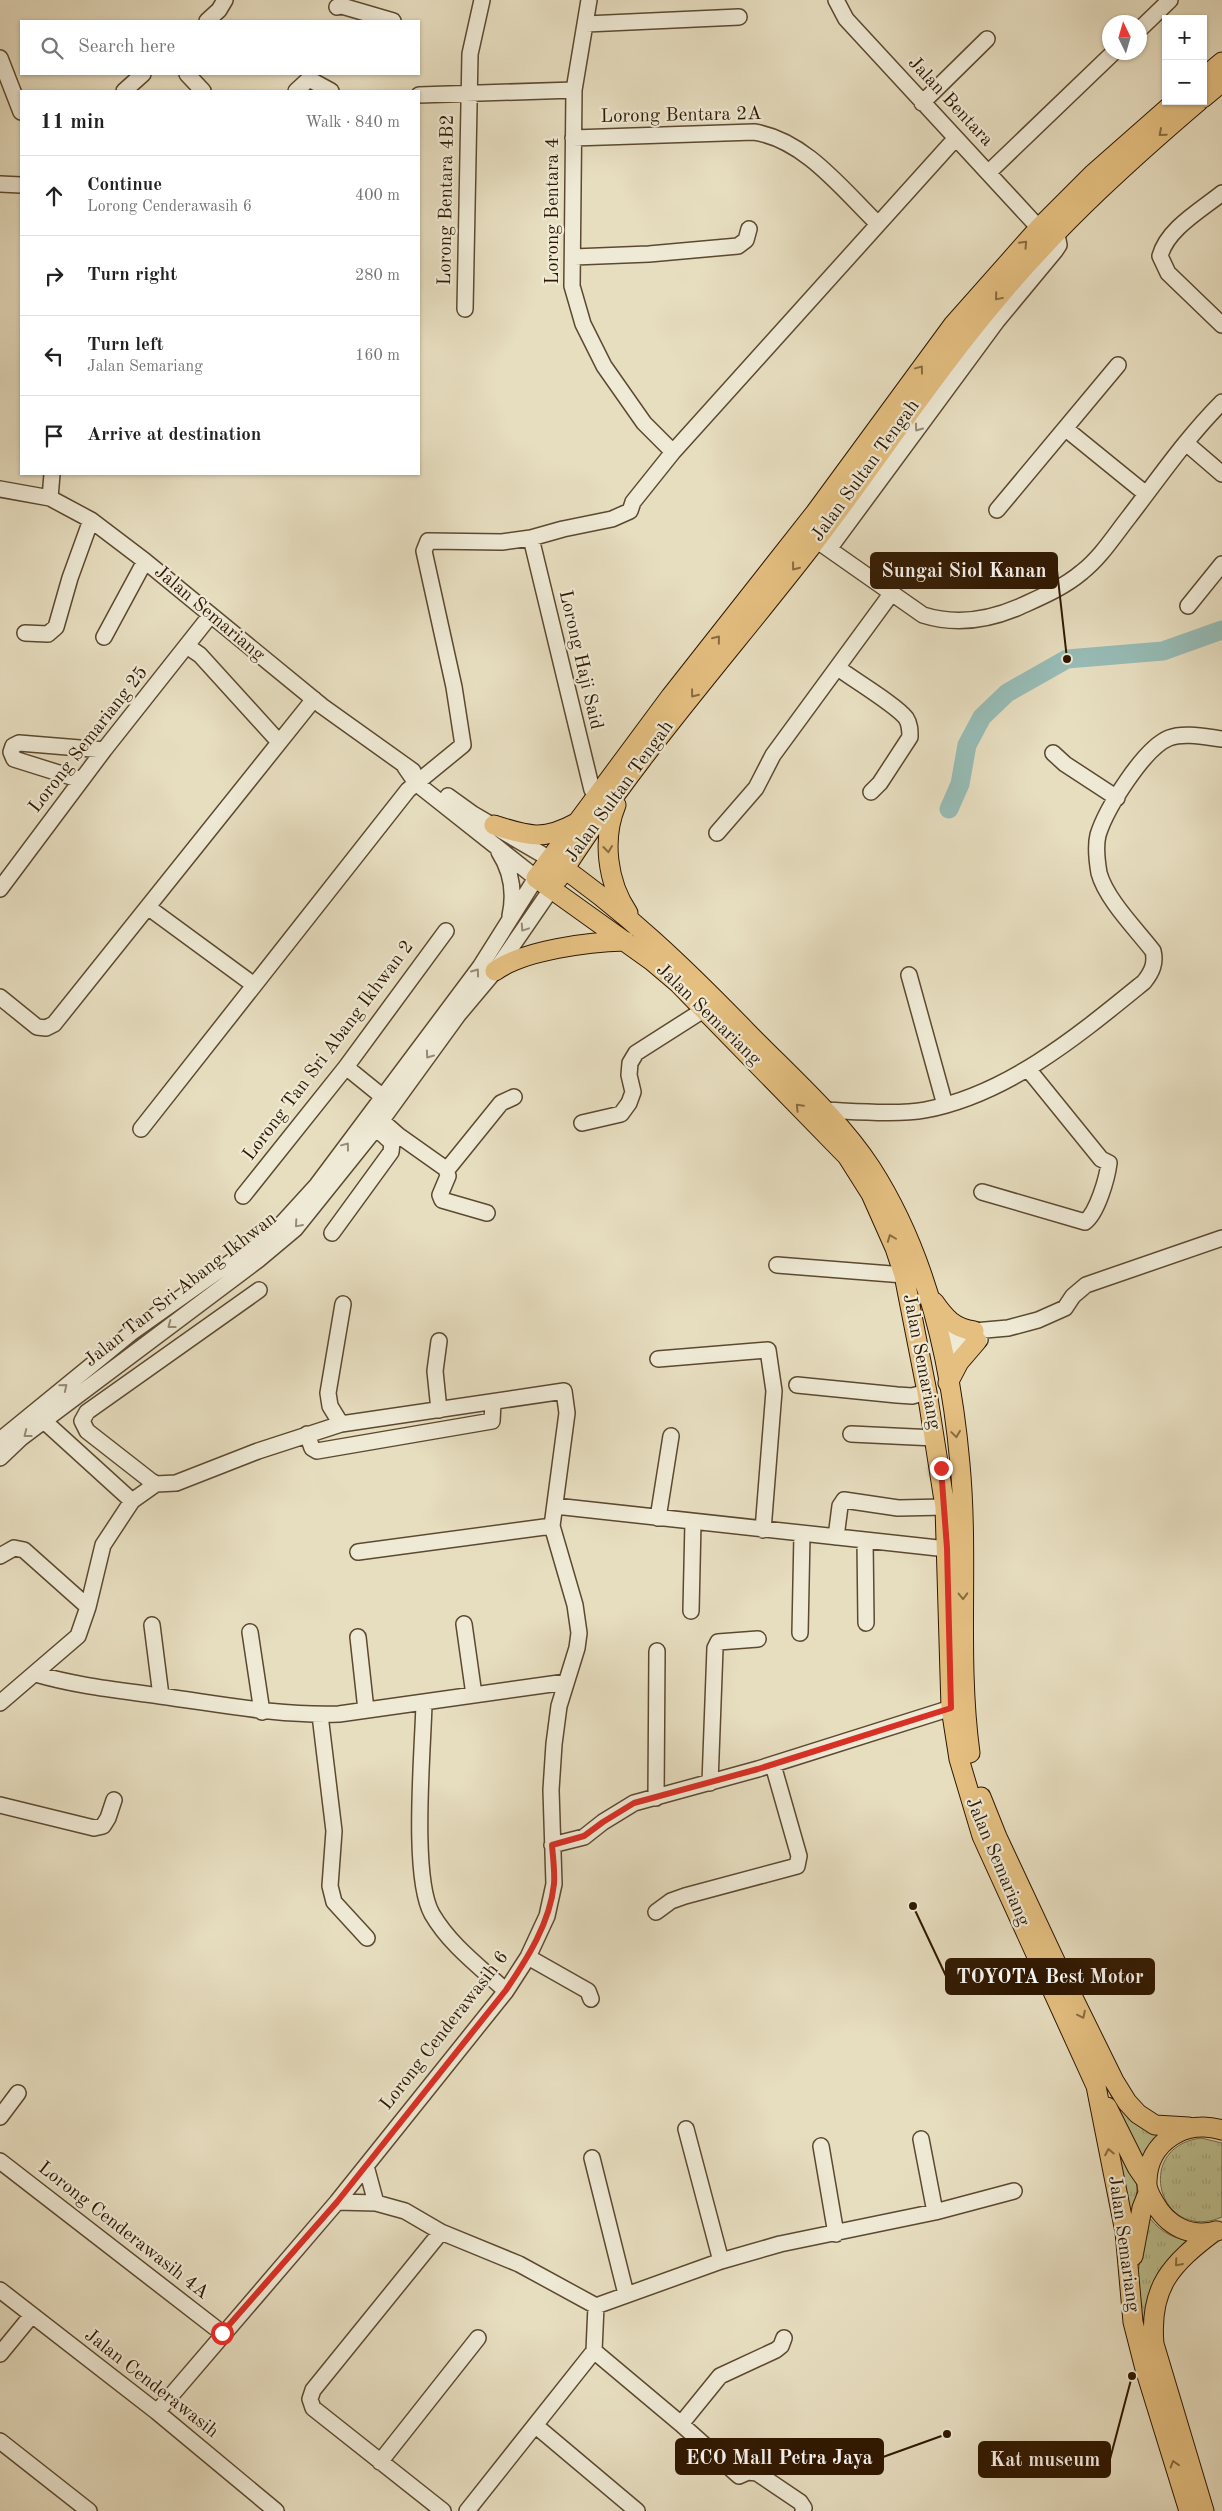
<!DOCTYPE html>
<meta charset="utf-8">
<style>
body{margin:0;font-family:"Old Standard TT",serif;background:#f2f2f2;color:#222}
.controls{position:absolute;right:15px;top:15px;display:grid;overflow:hidden;border-radius:0px;box-shadow:0 1px 4px #0004}
.controls button{width:45px;height:45px;display:grid;place-items:center;padding:0;border:0;border-bottom:1px solid #e0e0e0;background:#fff;color:#222;font:25px sans-serif}
.compass{position:absolute;left:1102px;top:15px;width:45px;height:45px;border-radius:50%;background:#fff;box-shadow:0 1px 4px #0004;rotate:355deg}
.stop{position:absolute;width:15px;height:15px;margin:-11px;border:4px solid #d93025;border-radius:50%;background:#fff}
.stop.end{background:#d93025;border-color:#fff;box-shadow:0 1px 5px #0008}
.list{margin:0;padding:0;list-style:none}
h2{display:flex;justify-content:space-between;align-items:center;height:65px;margin:0;padding:0 20px;font-size:21px}
h2 small{font-size:16px;font-weight:400;color:#767676}
.list li{display:grid;grid-template-columns:32px 1fr auto;gap:15px;align-items:center;box-sizing:border-box;height:80px;padding:0 20px;border-top:1px solid #e0e0e0}
.list b{display:block;font-size:19px;white-space:nowrap}
.list p{margin:0;font-size:16px;white-space:nowrap;color:#767676}
.list em{font-size:16px;font-style:normal;color:#767676}
.icon{flex:none;width:28px;height:28px;fill:none;stroke:currentColor;stroke-width:2;stroke-linecap:round;stroke-linejoin:round}
.map{position:relative;flex:none;width:1222px;height:2511px;overflow:hidden}
.search{position:absolute;background:#fff;box-shadow:0 1px 4px #0004;left:20px;top:20px;width:400px;height:55px;display:flex;align-items:center;gap:12px;box-sizing:border-box;padding:0 18px;border-radius:0px;color:#767676;font-size:19px}
.panel{position:absolute;background:#fff;box-shadow:0 1px 4px #0004;left:20px;top:90px;width:400px;height:385px;border-radius:0px}
.map>svg:first-child{display:block}
</style>
<div class="map">
<svg width="1222" height="2511" viewBox="0 0 1222 2511">
<defs>
<pattern id="grass-tufts" width="24" height="20" patternUnits="userSpaceOnUse" patternTransform="scale(1.25)"><rect width="24" height="20" fill="#bcbf8e"/><path d="M3 7l-1-3M5 7V3M7 7l1-3M15 17l-1-3M17 17v-4M19 17l1-3" fill="none" stroke="#a2a379"/></pattern>
</defs>
<rect width="100%" height="100%" fill="#e7dec0"/>
<filter id="stains"><feTurbulence type="fractalNoise" baseFrequency=".004" numOctaves="4"/><feColorMatrix values="0 0 0 0 .2 0 0 0 0 .09 0 0 0 0 .02 0 0 0 .5 -.17"/></filter>
<radialGradient id="worn" r=".72"><stop offset=".6" stop-color="#630" stop-opacity="0"/><stop offset="1" stop-color="#630" stop-opacity=".3"/></radialGradient>
<path fill="url(#grass-tufts)" stroke="#756b47" d="M1080 2030 1129 2117 1138 2125 1158 2135 1146 2149 1142 2162Z
M1109 2118 1135 2172 1137 2188 1132 2239Z
M1201 2138 1222 2143V2217C1159 2244 1132 2147 1201 2138Z
M1146 2213C1157 2229 1169 2237 1188 2241L1174 2254 1161 2271 1146 2343 1136 2289Z"/>
<g fill="none" stroke-linecap="round" stroke-linejoin="round">
<path stroke="#97bcb6" stroke-width="19" d="M949 809 960 784 967 745 982 717 1007 693 1067 659 1163 651 1222 630"/>
<defs>
<path id="minor" d="M589 0 574 90 572 286 583 324 604 366 644 423 673 452
M836 0 846 19 1039 228
M337 7 342 6 393 21
M207 21 219 10 225 0
M586 24 739 17
M1140 29 1170 0
M0 58 21 112
M187 74 203 91
M124 91 143 74
M296 91 309 79 331 91
M419 95 574 90
M922 103 987 39
M573 138 754 132C805 140 842 189 878 224
M989 172 1114 52
M0 184 21 185
M1222 193C1201 210 1167 229 1160 256L1168 273 1222 325
M574 257 649 254 738 246 746 240 749 229
M465 309 470 54 482 0
M1066 429 1146 494
M1186 443 1222 474
M0 489 50 498 91 520 145 561 322 706 413 771
M50 498 52 474
M997 510 1118 365
M531 538 592 790
M816 540 923 615C955 625 989 620 1019 607 1041 597 1063 588 1082 572 1101 557 1114 536 1129 517 1159 478 1187 437 1222 402
M829 549 997 321 1055 251 1059 245 1057 235
M1188 606 1222 564
M25 633 48 634 56 627 70 578 91 520
M104 637 145 561
M187 646 200 655 279 742
M838 668C854 680 896 705 906 718 910 724 910 730 910 737L880 783 871 792
M1053 753 1065 764 1117 798
M81 780 14 759 11 752 13 746 19 743 104 750
M448 796 473 814 550 859
M717 833 756 788 773 755 891 594
M499 852C512 872 515 893 510 916
M0 889 104 750 210 616
M149 908 254 985
M909 975 945 1105
M0 997 37 1027 46 1028 54 1024 314 699
M346 1067 383 1097
M822 1110C851 1111 898 1115 925 1110 1009 1094 1080 1034 1144 982 1152 972 1156 963 1153 951 1136 929 1106 899 1099 873 1097 861 1095 847 1098 835 1106 809 1144 748 1169 738 1184 732 1206 737 1222 739
M381 1120 398 1135 446 1169 450 1166 501 1103 514 1097
M582 1123 621 1114 629 1103 633 1092 629 1075 630 1063 636 1053 705 1009
M141 1129 408 790 463 745 454 687 424 551 428 541 502 542 531 538 563 529 612 519 630 511 633 502 673 452 955 139
M446 1169 448 1176 440 1195 442 1200 487 1213
M982 1192 1085 1222C1097 1213 1107 1179 1109 1163L1101 1159 1028 1069
M243 1196 346 1067 446 931
M332 1233 391 1152 392 1143 377 1129
M777 1265 904 1275
M940 1340 974 1331 1008 1328 1038 1320 1065 1308 1073 1296 1086 1285 1222 1238
M942 1351 980 1340
M658 1359 768 1350 774 1391 763 1530
M797 1385 897 1395 912 1396 927 1392
M439 1410 435 1371 439 1341
M44 1421 132 1501
M341 1424 330 1406 328 1393 343 1304
M307 1434 312 1448 317 1451 492 1421 493 1403
M851 1434 935 1438
M0 1440 131 1333 276 1230 317 1185 480 967 536 878 416 783 405 767
M0 1458 21 1438 258 1260 295 1229 376 1128 458 1015 495 971 552 888
M555 1506 947 1549
M658 1518 671 1436
M836 1537 840 1506 844 1500 898 1508 945 1507
M865 1540 866 1623
M358 1552 552 1526
M0 1556 14 1548 24 1550 88 1607
M691 1611 693 1522
M464 1624 474 1695
M152 1625 161 1696
M250 1632 262 1712
M800 1633 802 1534
M358 1637 366 1710
M36 1674C77 1686 118 1690 160 1696 220 1704 278 1716 339 1714L566 1682
M0 1703 78 1636 88 1607 103 1545 132 1501 156 1484
M424 1703C423 1750 411 1877 432 1914 450 1945 480 1967 506 1991
M320 1715 334 1831 330 1886 334 1902 367 1938
M710 1783 715 1648 718 1642 758 1639
M656 1798 657 1651
M0 1805 94 1828 103 1826 108 1818 114 1800
M552 1845 584 1837 603 1822 634 1803 758 1769 951 1708
M656 1912 671 1901 685 1896 797 1866 799 1856 773 1765
M528 1957 588 1991 591 1999
M0 2117 18 2093
M686 2129 721 2261
M921 2139 935 2212
M821 2146 836 2234
M592 2158 626 2294
M0 2161 222 2333
M366 2166 376 2203
M337 2202 376 2203 405 2211 441 2232 519 2264 596 2306 721 2261 780 2244 935 2212 1014 2191
M441 2232 313 2390 310 2399 313 2408 443 2511
M0 2290 157 2412 276 2511
M594 2351 681 2424 739 2476 748 2472 757 2473 800 2502 804 2508 803 2511
M0 2354 32 2315
M157 2412 337 2202 506 1991 528 1957 547 1916 554 1884 551 1790 554 1744 559 1706 577 1648 579 1633 575 1605 552 1526 567 1413 564 1391 341 1424 258 1451 176 1483 156 1484 151 1481 87 1431 82 1421 87 1412 259 1290
M681 2424 720 2376 776 2350 781 2346 784 2338
M536 2426 637 2511
M0 2441 89 2511
M380 2462 478 2338
M467 2511 594 2351 596 2306"/>
<path id="major" d="M1203 78 1222 62
M1203 98 1222 82
M1176 101 1092 175 1039 228 953 325 815 513 671 696 536 878 652 961 678 983 847 1156 871 1194 895 1248 904 1275 927 1392 945 1507 951 1708 959 1759 982 1836 1096 2086 1125 2232 1133 2322 1145 2369 1189 2511
M616 805C602 839 607 882 628 913
M494 825C528 836 544 841 576 823
M550 859C623 908 686 969 747 1032 788 1074 840 1120 871 1168 927 1255 951 1362 960 1464 969 1560 957 1657 970 1753
M558 879C634 758 730 652 817 539 880 456 937 368 1006 288 1064 220 1131 159 1199 101
M495 971C524 950 589 942 625 941
M934 1302C945 1318 954 1328 974 1331
M948 1383 959 1362 977 1341
M981 1797 997 1837 1056 1963 1114 2081 1127 2102 1138 2114 1155 2125 1189 2127
M1107 2107 1137 2167 1146 2180
M1217 2231C1190 2238 1167 2226 1154 2202 1150 2195 1146 2189 1147 2181 1148 2142 1186 2118 1222 2130
M1133 2256 1142 2208 1148 2193
M1204 2511 1154 2344C1149 2287 1171 2264 1215 2231"/>
</defs>
<use href="#minor" stroke="#5c4930" stroke-width="18"/>
<use href="#major" stroke="#2e1700" stroke-width="21"/>
<use href="#minor" stroke="#efead6" stroke-width="15"/>
<use href="#major" stroke="#e4bf80" stroke-width="19"/>
</g>
<defs><path id="oneway-chevron" d="M-2-3.5L2.5 0L-2 3.5" fill="none" stroke-width="1.6" stroke-linecap="round" stroke-linejoin="round" transform="scale(1.25)"/></defs>
<g stroke="#896b40">
<use href="#oneway-chevron" transform="translate(1162 133) rotate(139)"/>
<use href="#oneway-chevron" transform="translate(1024 244) rotate(-47)"/>
<use href="#oneway-chevron" transform="translate(998 297) rotate(130)"/>
<use href="#oneway-chevron" transform="translate(920 369) rotate(-53)"/>
<use href="#oneway-chevron" transform="translate(795 567) rotate(128)"/>
<use href="#oneway-chevron" transform="translate(717 639) rotate(-51)"/>
<use href="#oneway-chevron" transform="translate(694 694) rotate(128)"/>
<use href="#oneway-chevron" transform="translate(608 849) rotate(84)"/>
<use href="#oneway-chevron" transform="translate(799 1107) rotate(-134)"/>
<use href="#oneway-chevron" transform="translate(891 1238) rotate(-111)"/>
<use href="#oneway-chevron" transform="translate(956 1434) rotate(82)"/>
<use href="#oneway-chevron" transform="translate(963 1596) rotate(89)"/>
<use href="#oneway-chevron" transform="translate(1082 2015) rotate(64)"/>
<use href="#oneway-chevron" transform="translate(1109 2152) rotate(-101)"/>
<use href="#oneway-chevron" transform="translate(1178 2263) rotate(131)"/>
<use href="#oneway-chevron" transform="translate(1174 2464) rotate(-107)"/>
</g>
<g stroke="#988b76">
<use href="#oneway-chevron" transform="translate(918 428) rotate(126)"/>
<use href="#oneway-chevron" transform="translate(524 928) rotate(124)"/>
<use href="#oneway-chevron" transform="translate(476 972) rotate(-54)"/>
<use href="#oneway-chevron" transform="translate(429 1055) rotate(126)"/>
<use href="#oneway-chevron" transform="translate(346 1146) rotate(-53)"/>
<use href="#oneway-chevron" transform="translate(298 1224) rotate(131)"/>
<use href="#oneway-chevron" transform="translate(171 1325) rotate(143)"/>
<use href="#oneway-chevron" transform="translate(64 1387) rotate(-39)"/>
<use href="#oneway-chevron" transform="translate(27 1434) rotate(142)"/>
</g>
<g fill="none" stroke-linecap="round" stroke-linejoin="round">
<path stroke="#d93025" stroke-width="6" d="M222 2333 337 2202 506 1990C527 1959 550 1923 554 1884 555 1872 553 1858 552 1845L584 1836 603 1822 634 1803 758 1769 951 1708 947 1548 941 1468"/>
</g>
<g text-anchor="middle" dominant-baseline="central" stroke-width="4.5" stroke-linejoin="round" paint-order="stroke">
<g font-size="19" fill="#2e1700" stroke="#efead6">
<text transform="translate(950 102) rotate(47)">Jalan Bentara</text>
<text transform="translate(681 116) rotate(-1)">Lorong Bentara 2A</text>
<text transform="translate(447 200) rotate(-89)">Lorong Bentara 4B2</text>
<text transform="translate(553 211) rotate(-90)">Lorong Bentara 4</text>
<text transform="translate(866 471) rotate(-54)">Jalan Sultan Tengah</text>
<text transform="translate(209 614) rotate(40)">Jalan Semariang</text>
<text transform="translate(580 660) rotate(77)">Lorong Haji Said</text>
<text transform="translate(89 740) rotate(-52)">Lorong Semariang 25</text>
<text transform="translate(620 792) rotate(-54)">Jalan Sultan Tengah</text>
<text transform="translate(708 1015) rotate(44)">Jalan Semariang</text>
<text transform="translate(329 1051) rotate(-53)">Lorong Tan Sri Abang Ikhwan 2</text>
<text transform="translate(181 1290) rotate(-38)">Jalan Tan Sri Abang Ikhwan</text>
<text transform="translate(921 1362) rotate(79)">Jalan Semariang</text>
<text transform="translate(997 1862) rotate(67)">Jalan Semariang</text>
<text transform="translate(445 2031) rotate(-52)">Lorong Cenderawasih 6</text>
<text transform="translate(123 2231) rotate(38)">Lorong Cenderawasih 4A</text>
<text transform="translate(1123 2244) rotate(82)">Jalan Semariang</text>
<text transform="translate(151 2384) rotate(38)">Jalan Cenderawasih</text>
</g>
</g>
<path fill="none" stroke="#2e1700" stroke-width="2" d="M1067 659L1057 570M913 1906L946 1976M947 2434L883 2457M1132 2376L1110 2459"/>
<g fill="#2e1700" stroke="#efead6" stroke-width="2">
<circle cx="1067" cy="659" r="5"/>
<circle cx="913" cy="1906" r="5"/>
<circle cx="947" cy="2434" r="5"/>
<circle cx="1132" cy="2376" r="5"/>
</g>
<g fill="#2e1700" stroke="#2e1700" stroke-width="2">
<rect x="871" y="553" width="186" height="35" rx="5"/>
<rect x="946" y="1959" width="208" height="35" rx="5"/>
<rect x="676" y="2439" width="207" height="35" rx="5"/>
<rect x="979" y="2442" width="131" height="35" rx="5"/>
</g>
<g font-size="20" text-anchor="middle" font-weight="bold" fill="#fff">
<text x="964" y="577">Sungai Siol Kanan</text>
<text x="1050" y="1983">TOYOTA Best Motor</text>
<text x="779" y="2464">ECO Mall Petra Jaya</text>
<text x="1045" y="2466">Kat museum</text>
</g>
<rect width="100%" height="100%" filter="url(#stains)"/>
<rect width="100%" height="100%" fill="url(#worn)"/>
</svg>
<div class="controls">
<button>+</button>
<button>−</button>
</div>
<svg class="compass" viewBox="-18 -18 36 36"><path d="M0-13l5 13h-10z" fill="#e53935"/><path d="M0 13l5-13h-10z" fill="#767676"/></svg>
<div class="stop" style="left:222px;top:2333px"></div>
<div class="stop end" style="left:941px;top:1468px"></div>
<div class="search"><svg class="icon" aria-label="search" viewBox="0 0 24 24"><circle cx="10" cy="10" r="6"/><path d="M15 15l6 6"/></svg>Search here</div>
<section class="panel">
<h2>11 min<small>Walk · 840 m</small></h2>
<ul class="list">
<li><svg class="icon" aria-label="ahead" viewBox="0 0 24 24"><path d="M12 20V5M6 11l6-6 6 6"/></svg><div><b>Continue</b><p>Lorong Cenderawasih 6</p></div><em>400 m</em></li>
<li><svg class="icon" aria-label="right" viewBox="0 0 24 24"><path d="M7 20v-9h11M14 6l5 5-5 5"/></svg><div><b>Turn right</b></div><em>280 m</em></li>
<li><svg class="icon" aria-label="left" viewBox="0 0 24 24"><path d="M17 20v-9H6M10 6l-5 5 5 5"/></svg><div><b>Turn left</b><p>Jalan Semariang</p></div><em>160 m</em></li>
<li><svg class="icon" aria-label="arrive" viewBox="0 0 24 24"><path d="M6 21V4h12l-3 4 3 4H6"/></svg><div><b>Arrive at destination</b></div></li>
</ul>
</section>
</div>
